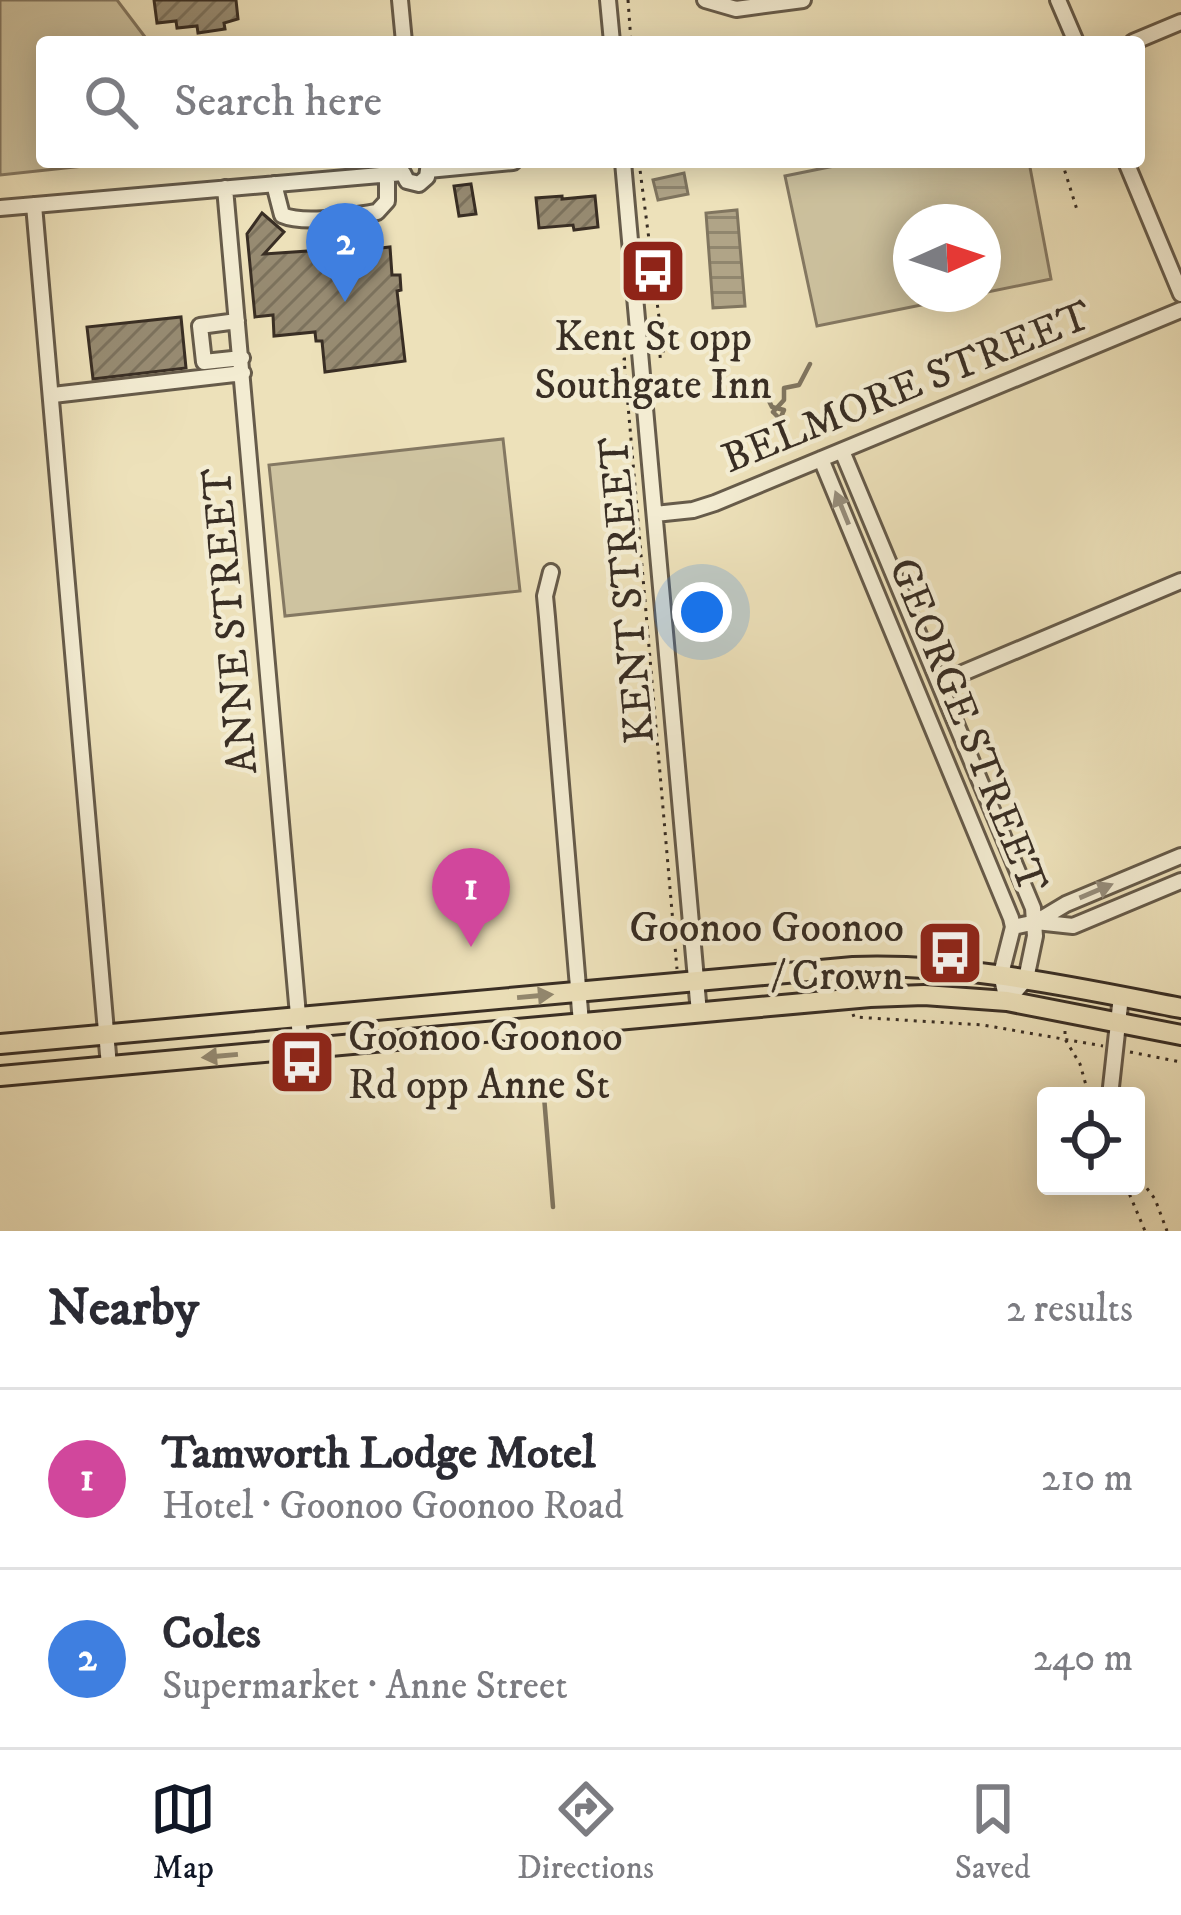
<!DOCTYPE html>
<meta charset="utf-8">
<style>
body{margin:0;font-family:"IM FELL DW Pica",serif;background:#f7f7f7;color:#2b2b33}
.controls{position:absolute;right:36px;bottom:36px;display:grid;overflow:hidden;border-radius:12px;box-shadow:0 6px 30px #0003}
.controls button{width:108px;height:108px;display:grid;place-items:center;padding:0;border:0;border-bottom:3px solid #e1e1e2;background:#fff;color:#2b2b33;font:60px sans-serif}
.compass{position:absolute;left:893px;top:204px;width:108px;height:108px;border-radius:50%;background:#fff;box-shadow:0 6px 30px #0003;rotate:87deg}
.you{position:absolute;left:702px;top:612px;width:42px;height:42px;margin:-30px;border:9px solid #fff;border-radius:50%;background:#1a73e8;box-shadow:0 0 0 18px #1a73e833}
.badge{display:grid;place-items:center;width:78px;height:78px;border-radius:50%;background:#111827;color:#fff;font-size:39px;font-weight:700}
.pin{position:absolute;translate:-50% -99px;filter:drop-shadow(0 3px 6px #0008)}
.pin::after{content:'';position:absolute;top:63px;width:42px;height:36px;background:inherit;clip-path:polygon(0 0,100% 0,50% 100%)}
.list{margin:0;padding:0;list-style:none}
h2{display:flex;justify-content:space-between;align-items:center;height:156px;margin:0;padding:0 48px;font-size:51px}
h2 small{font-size:39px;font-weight:400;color:#7c7c81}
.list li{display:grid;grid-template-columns:78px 1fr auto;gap:36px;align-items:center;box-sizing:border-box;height:180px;padding:0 48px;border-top:3px solid #e1e1e2}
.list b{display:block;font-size:45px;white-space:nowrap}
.list p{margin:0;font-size:39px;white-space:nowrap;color:#7c7c81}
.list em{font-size:39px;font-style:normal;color:#7c7c81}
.icon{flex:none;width:66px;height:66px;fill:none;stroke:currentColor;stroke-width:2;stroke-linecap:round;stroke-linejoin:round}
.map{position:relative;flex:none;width:1181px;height:1231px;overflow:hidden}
.search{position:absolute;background:#fff;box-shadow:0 6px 30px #0003;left:36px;right:36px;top:36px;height:132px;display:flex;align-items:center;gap:30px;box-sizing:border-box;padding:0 42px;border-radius:12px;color:#7c7c81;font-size:45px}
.sheet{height:516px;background:#fff}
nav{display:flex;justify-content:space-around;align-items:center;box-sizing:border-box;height:168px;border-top:3px solid #e1e1e2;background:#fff;font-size:33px;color:#7c7c81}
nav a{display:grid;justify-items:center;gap:6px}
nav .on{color:#111827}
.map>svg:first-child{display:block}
</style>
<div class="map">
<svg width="1181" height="1231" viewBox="0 0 1181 1231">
<defs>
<pattern id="water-rules" width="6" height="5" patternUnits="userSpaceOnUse" patternTransform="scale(3)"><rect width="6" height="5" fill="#b0a487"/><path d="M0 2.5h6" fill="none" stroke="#90866e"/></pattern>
<pattern id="building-hatch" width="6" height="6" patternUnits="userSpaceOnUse" patternTransform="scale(3)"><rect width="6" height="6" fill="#978b72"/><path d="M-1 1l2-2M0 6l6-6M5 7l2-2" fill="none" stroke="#7c725d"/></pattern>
</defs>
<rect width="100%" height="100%" fill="#ede1ba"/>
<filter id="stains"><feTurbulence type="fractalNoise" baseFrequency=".00167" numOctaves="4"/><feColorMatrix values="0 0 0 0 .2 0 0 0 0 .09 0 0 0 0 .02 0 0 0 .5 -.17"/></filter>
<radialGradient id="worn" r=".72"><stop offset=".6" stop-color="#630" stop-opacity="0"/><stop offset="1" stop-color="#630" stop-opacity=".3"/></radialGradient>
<path fill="#cec3a0" stroke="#847862" stroke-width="3" d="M0 0H117L145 37 146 42H42V162H97L93 165 0 175Z
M854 162H1029L1051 279 983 293V222H911V294H976L817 326 785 176Z
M503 439 520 591 285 616 269 465Z"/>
<path fill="url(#water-rules)" stroke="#80755f" stroke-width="3" d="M684 173 688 194 658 200 653 180Z
M737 210 745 306 713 308 706 213Z"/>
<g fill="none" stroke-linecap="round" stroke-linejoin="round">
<path stroke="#80755f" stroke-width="4.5" d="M766 395 772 407 784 410 780 419 773 412
M773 412 784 400V388L799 385 810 364
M543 1084 553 1207"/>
</g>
<path fill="url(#building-hatch)" stroke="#392e24" stroke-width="3" d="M154 0H236L238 19 224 23 225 29 198 33 197 26 177 28 176 21 157 23Z
M471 184 476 214 459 216 454 186Z
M562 196V199L595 196 598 227 574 230 573 225 539 228 536 198Z
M262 213 284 232 264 254 322 250 320 232 371 228 372 249 390 247 392 275H400L401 290 397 291 405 361 325 372 322 341H316L315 332 274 336 273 315 255 317 247 234Z
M181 317 186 368 93 379 87 327Z"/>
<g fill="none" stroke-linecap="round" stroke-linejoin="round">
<defs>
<path id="minor" d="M400 0 404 42
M608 0 612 42
M705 0 736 9 803 0
M1058 0 1076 42
M1133 42 1181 22
M623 162 699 1013
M1126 162 1181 294
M428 170 513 162
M403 173 407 181 419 184 427 177 428 170
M274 184 282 215C305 225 351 216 377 212L387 201V174
M225 188 301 1049
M34 205 109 1066
M0 208 403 173
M237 321 200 326 204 362 242 358
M53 395 243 373
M842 451 1033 908 1035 936 1026 979 1007 1001
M821 459 1011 918 1013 927 1001 974 1007 1001
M655 514 693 510 715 503 1181 310
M551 572 545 596 547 617 581 1023
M939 683 1181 581
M1036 922 1073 926 1181 881
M1013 927 1036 922 1066 904 1181 856
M1110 1096 1121 996"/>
<path id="major" d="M0 1044 853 967C965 963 1072 987 1181 1008
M0 1076 870 997 924 995 1007 1001 1181 1035"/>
</defs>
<use href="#minor" stroke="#665b4a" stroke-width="20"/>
<use href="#major" stroke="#392e24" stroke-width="24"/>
<path stroke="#392e24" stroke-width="3" stroke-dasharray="3 6" stroke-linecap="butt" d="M628 0 631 42
M639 162 664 356 653 357
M1062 162 1078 213
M626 359H624L677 969
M853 1014 854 1017 983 1025 1103 1046
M1065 1031V1039L1080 1064 1089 1096
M1130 1052 1181 1062
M1136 1174 1155 1199 1167 1231
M1126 1186 1145 1231"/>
<use href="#minor" stroke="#f3ecd2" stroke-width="14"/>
<use href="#major" stroke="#ede1ba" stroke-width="18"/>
</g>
<defs><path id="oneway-solid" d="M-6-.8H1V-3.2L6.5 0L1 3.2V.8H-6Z" transform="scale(3)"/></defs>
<g fill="#968d7b">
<use href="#oneway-solid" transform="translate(842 508) rotate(-112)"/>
<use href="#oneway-solid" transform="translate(1096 891) rotate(-23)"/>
</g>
<g fill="#93886f">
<use href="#oneway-solid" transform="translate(535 996) rotate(-5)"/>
<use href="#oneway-solid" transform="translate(220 1056) rotate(175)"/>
</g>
<defs>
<symbol id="bus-square" viewBox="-11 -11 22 22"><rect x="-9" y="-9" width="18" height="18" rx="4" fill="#8f2418" stroke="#f3ecd2"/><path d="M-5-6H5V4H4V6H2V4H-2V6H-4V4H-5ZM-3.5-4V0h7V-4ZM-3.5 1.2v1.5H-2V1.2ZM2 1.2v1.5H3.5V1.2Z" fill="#fff"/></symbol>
</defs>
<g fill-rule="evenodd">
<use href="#bus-square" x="615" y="233" width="76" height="76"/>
<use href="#bus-square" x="912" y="915" width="76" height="76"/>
<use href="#bus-square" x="264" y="1024" width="76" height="76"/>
</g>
<g text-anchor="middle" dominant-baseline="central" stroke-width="9" stroke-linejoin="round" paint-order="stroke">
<g font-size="42" fill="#392e24" stroke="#f3ecd2">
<text x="653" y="338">Kent St opp<tspan x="653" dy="48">Southgate Inn</tspan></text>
<text x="904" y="929" text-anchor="end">Goonoo Goonoo<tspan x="904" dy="48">/ Crown</tspan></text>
<text x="348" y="1038" text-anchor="start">Goonoo Goonoo<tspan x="348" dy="48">Rd opp Anne St</tspan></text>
</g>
<g font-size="42" fill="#392e24" stroke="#f3ecd2">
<text transform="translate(907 388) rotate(-22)">BELMORE STREET</text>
<text transform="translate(628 590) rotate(-95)">KENT STREET</text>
<text transform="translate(231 621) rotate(-95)">ANNE STREET</text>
<text transform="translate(967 726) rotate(68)">GEORGE STREET</text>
</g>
</g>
<rect width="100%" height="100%" filter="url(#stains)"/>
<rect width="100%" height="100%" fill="url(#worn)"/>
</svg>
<div class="controls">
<button><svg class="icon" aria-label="locate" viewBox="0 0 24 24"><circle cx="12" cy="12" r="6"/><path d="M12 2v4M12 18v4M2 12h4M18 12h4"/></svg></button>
</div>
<svg class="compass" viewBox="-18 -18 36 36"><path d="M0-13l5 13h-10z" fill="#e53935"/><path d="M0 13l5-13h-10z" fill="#7c7c81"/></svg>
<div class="you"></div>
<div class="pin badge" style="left:471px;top:947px;background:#d1479c">1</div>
<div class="pin badge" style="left:345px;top:302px;background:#3f7fe0">2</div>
<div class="search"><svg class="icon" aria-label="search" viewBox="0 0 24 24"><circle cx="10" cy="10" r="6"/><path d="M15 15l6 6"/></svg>Search here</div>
</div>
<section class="sheet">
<h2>Nearby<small>2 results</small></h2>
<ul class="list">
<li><span class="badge" style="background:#d1479c">1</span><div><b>Tamworth Lodge Motel</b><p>Hotel · Goonoo Goonoo Road</p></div><em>210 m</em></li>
<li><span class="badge" style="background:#3f7fe0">2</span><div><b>Coles</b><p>Supermarket · Anne Street</p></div><em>240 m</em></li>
</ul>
</section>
<nav>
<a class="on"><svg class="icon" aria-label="map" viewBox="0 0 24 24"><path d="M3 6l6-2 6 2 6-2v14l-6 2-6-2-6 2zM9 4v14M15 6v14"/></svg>Map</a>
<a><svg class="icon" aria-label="directions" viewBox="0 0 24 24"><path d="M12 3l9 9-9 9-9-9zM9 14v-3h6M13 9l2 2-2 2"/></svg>Directions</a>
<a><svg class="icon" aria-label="saved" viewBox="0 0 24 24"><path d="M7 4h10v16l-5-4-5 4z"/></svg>Saved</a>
</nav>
